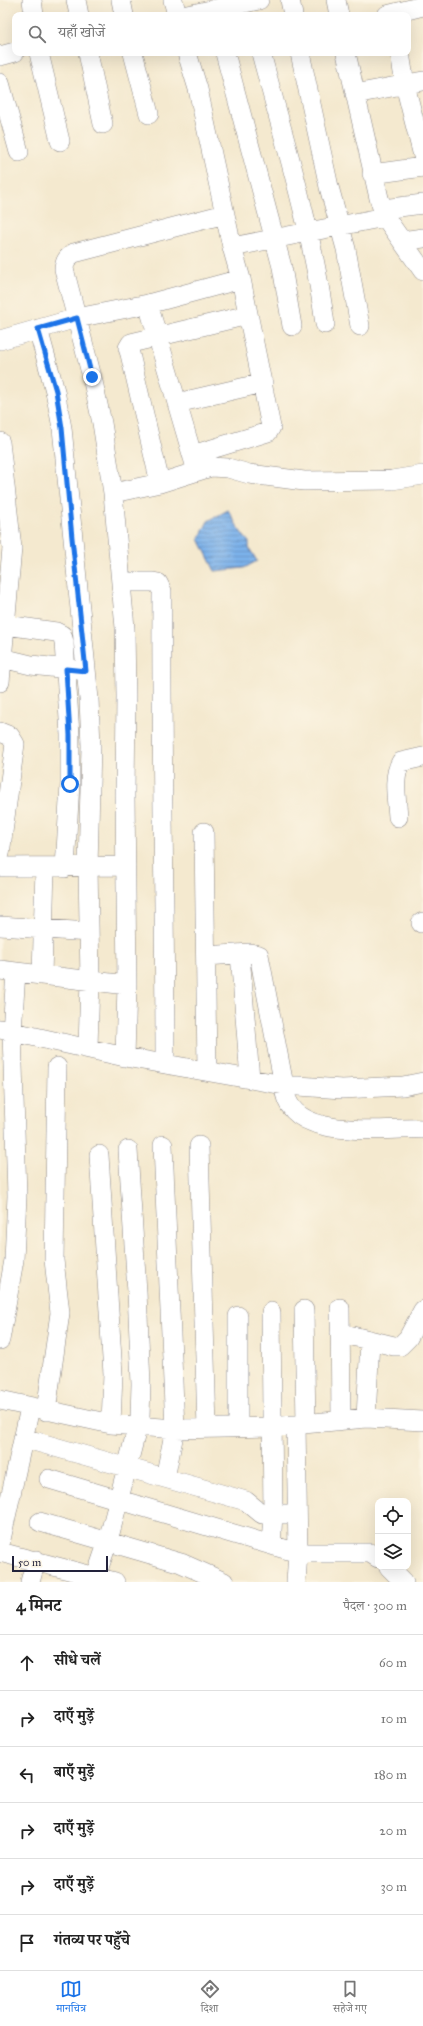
<!DOCTYPE html>
<html lang="hi">
<meta charset="utf-8">
<style>
body{margin:0;font-family:"IM FELL Great Primer","Noto Serif Devanagari",serif;background:#f6f6f6;color:#222}
.controls{position:absolute;right:12px;bottom:12px;display:grid;overflow:hidden;border-radius:8px;box-shadow:0 4px 16px #0002}
.controls button{width:36px;height:36px;display:grid;place-items:center;padding:0;border:0;border-bottom:1px solid #e0e0e0;background:#fff;color:#222;font:20px sans-serif}
.scale{position:absolute;left:12px;bottom:10px;width:96px;box-sizing:border-box;padding-left:4px;border:2px solid #22223b;border-top:0;font-size:11px;line-height:14px;white-space:nowrap;color:#22223b;-webkit-text-stroke:3px #fcf5e5;paint-order:stroke}
.stop{position:absolute;width:12px;height:12px;margin:-9px;border:3px solid #1a73e8;border-radius:50%;background:#fff}
.stop.end{background:#1a73e8;border-color:#fff;box-shadow:0 1px 4px #0008}
.list{margin:0;padding:0;list-style:none}
h2{display:flex;justify-content:space-between;align-items:center;height:52px;margin:0;padding:0 16px;font-size:17px}
h2 small{font-size:13px;font-weight:400;color:#767676}
.list li{display:grid;grid-template-columns:26px 1fr auto;gap:12px;align-items:center;box-sizing:border-box;height:56px;padding:0 16px;border-top:1px solid #e0e0e0}
.list b{display:block;font-size:15px;white-space:nowrap}
.list em{font-size:13px;font-style:normal;color:#767676}
.icon{flex:none;width:22px;height:22px;fill:none;stroke:currentColor;stroke-width:2;stroke-linecap:round;stroke-linejoin:round}
.map{position:relative;flex:none;width:423px;height:1582px;overflow:hidden}
.search{position:absolute;background:#fff;box-shadow:0 4px 16px #0002;left:12px;right:12px;top:12px;height:44px;display:flex;align-items:center;gap:10px;box-sizing:border-box;padding:0 14px;border-radius:8px;color:#767676;font-size:15px}
.sheet{height:388px;background:#fff}
nav{display:flex;justify-content:space-around;align-items:center;box-sizing:border-box;height:56px;border-top:1px solid #e0e0e0;background:#fff;font-size:11px;color:#767676}
nav a{display:grid;justify-items:center;gap:2px}
nav .on{color:#1a73e8}
.map>svg:first-child{display:block}
</style>
<div class="map">
<svg width="423" height="1582" viewBox="0 0 423 1582">
<defs>
<pattern id="water-rules" width="6" height="5" patternUnits="userSpaceOnUse"><rect width="6" height="5" fill="#7db2eb"/><path d="M0 2.5h6" fill="none" stroke="#6690c0"/></pattern>
</defs>
<rect width="100%" height="100%" fill="#fcf5e5"/>
<filter id="ink" filterUnits="userSpaceOnUse"><feTurbulence type="fractalNoise" baseFrequency=".025" numOctaves="2"/><feDisplacementMap in="SourceGraphic" scale="8" xChannelSelector="R" yChannelSelector="G"/><feConvolveMatrix kernelMatrix="1 2 1 2 8 2 1 2 1" color-interpolation-filters="sRGB"/></filter>
<filter id="wash" filterUnits="userSpaceOnUse"><feTurbulence type="fractalNoise" baseFrequency=".012" numOctaves="4" result="noise"/><feDisplacementMap in="SourceGraphic" scale="16" xChannelSelector="R" yChannelSelector="G"/><feGaussianBlur stdDeviation="0.9" result="paint"/><feColorMatrix in="noise" values="0 0 0 0 0 0 0 0 0 0 0 0 0 0 0 0 0 1.4 0 .05"/><feComposite in="paint" operator="in"/></filter>
<g filter="url(#wash)">
<rect width="100%" height="100%" fill="#f4e9cf"/>
<path fill="url(#water-rules)" stroke="#506a93" d="M228 510C235 521 239 532 249 542V548L257 561 244 568 215 571 199 539 208 521Z"/>
</g>
<g filter="url(#ink)">
<g fill="none" stroke-linecap="round" stroke-linejoin="round">
<defs>
<path id="minor" d="M32 0 34 15
M76 0 79 15
M121 0 124 15
M173 0 177 15
M290 0 293 15
M336 0 339 15
M187 15 259 0
M387 15 423 6
M39 53 60 141
M88 53 103 124
M133 53 149 114
M187 53 198 89 232 247 385 217
M225 53 282 267 292 326
M261 53C285 143 313 232 325 324
M300 53 329 187 346 249 360 326
M346 53 379 198 385 217 423 271
M400 53 405 85 423 156
M0 56 15 52
M0 83 19 152
M355 94 423 81
M372 174 423 167
M383 209 423 204
M225 214 74 253C67 258 65 260 64 269L92 377 102 423 113 493 160 483 211 467 228 468 249 474 304 481 392 480 423 475
M402 241 423 238
M148 304 196 468
M38 329 55 391 62 428 89 699 91 746 88 867 90 980 88 1048
M0 340 77 318 148 304 241 279
M177 403 263 383
M0 442 12 548 0 682
M192 455 268 432 271 427 241 279 232 247
M160 483 130 354 128 348 131 343 248 315
M113 493 125 628 126 696 125 795 127 985 125 1057
M121 582H153L158 583 162 591C161 749 165 906 165 1064
M6 625 56 632 62 635 64 642 70 735V784L65 868
M2 658 31 665 78 670
M0 732 10 736 15 744 0 854
M398 817C397 799 392 778 401 762L423 757
M204 832 207 1071
M0 867 126 866
M421 923 423 922
M0 926 89 932
M240 954 250 1079
M206 956 250 953 259 955 284 1085C286 1144 384 1127 423 1129
M0 970 16 972 12 1032 17 1196 14 1260 0 1340
M16 972 127 985
M42 975 45 868
M0 1029 125 1057 284 1085 342 1089 403 1086 423 1082
M163 1145 175 1429 165 1478
M199 1146 207 1429
M99 1155 113 1374 111 1424
M340 1308 341 1420
M304 1310 306 1424
M271 1312 273 1515 271 1545
M238 1316V1428
M340 1333 394 1346H400L408 1338 423 1310
M0 1400 111 1424 175 1429 272 1427 366 1418 423 1421
M46 1411 60 1313 54 1260 57 1067
M366 1418 370 1340
M23 1438 246 1501 262 1514H297
M49 1479 298 1553H370L378 1558
M40 1522 181 1563 224 1582
M0 1544 30 1408
M0 1552 115 1582
M389 1567 404 1582
M30 1582 36 1560
M94 1582 108 1541 140 1417 141 1384 137 1292 128 1150
M296 1582 298 1553 296 1425"/>
</defs>
<use href="#minor" stroke="#8b8685" stroke-width="20"/>
<use href="#minor" stroke="#fff" stroke-width="19"/>
</g>
</g>
<g fill="none" stroke-linecap="round" stroke-linejoin="round" filter="url(#ink)">
<path stroke="#1a73e8" stroke-width="5" d="M70 784V735L66 669 86 671 72 538 62 428 56 391 38 329 77 318 92 377"/>
</g>
</svg>
<div class="controls">
<button><svg class="icon" aria-label="locate" viewBox="0 0 24 24"><circle cx="12" cy="12" r="6"/><path d="M12 2v4M12 18v4M2 12h4M18 12h4"/></svg></button>
<button><svg class="icon" aria-label="layers" viewBox="0 0 24 24"><path d="M12 4l9 5-9 5-9-5zM3 14l9 5 9-5"/></svg></button>
</div>
<div class="scale">50 m</div>
<div class="stop" style="left:70px;top:784px"></div>
<div class="stop end" style="left:92px;top:377px"></div>
<div class="search"><svg class="icon" aria-label="search" viewBox="0 0 24 24"><circle cx="10" cy="10" r="6"/><path d="M15 15l6 6"/></svg>यहाँ खोजें</div>
</div>
<section class="sheet">
<h2>4 मिनट<small>पैदल · 300 m</small></h2>
<ul class="list">
<li><svg class="icon" aria-label="ahead" viewBox="0 0 24 24"><path d="M12 20V5M6 11l6-6 6 6"/></svg><div><b>सीधे चलें</b></div><em>60 m</em></li>
<li><svg class="icon" aria-label="right" viewBox="0 0 24 24"><path d="M7 20v-9h11M14 6l5 5-5 5"/></svg><div><b>दाएँ मुड़ें</b></div><em>10 m</em></li>
<li><svg class="icon" aria-label="left" viewBox="0 0 24 24"><path d="M17 20v-9H6M10 6l-5 5 5 5"/></svg><div><b>बाएँ मुड़ें</b></div><em>180 m</em></li>
<li><svg class="icon" aria-label="right" viewBox="0 0 24 24"><path d="M7 20v-9h11M14 6l5 5-5 5"/></svg><div><b>दाएँ मुड़ें</b></div><em>20 m</em></li>
<li><svg class="icon" aria-label="right" viewBox="0 0 24 24"><path d="M7 20v-9h11M14 6l5 5-5 5"/></svg><div><b>दाएँ मुड़ें</b></div><em>30 m</em></li>
<li><svg class="icon" aria-label="arrive" viewBox="0 0 24 24"><path d="M6 21V4h12l-3 4 3 4H6"/></svg><div><b>गंतव्य पर पहुँचे</b></div></li>
</ul>
</section>
<nav>
<a class="on"><svg class="icon" aria-label="map" viewBox="0 0 24 24"><path d="M3 6l6-2 6 2 6-2v14l-6 2-6-2-6 2zM9 4v14M15 6v14"/></svg>मानचित्र</a>
<a><svg class="icon" aria-label="directions" viewBox="0 0 24 24"><path d="M12 3l9 9-9 9-9-9zM9 14v-3h6M13 9l2 2-2 2"/></svg>दिशा</a>
<a><svg class="icon" aria-label="saved" viewBox="0 0 24 24"><path d="M7 4h10v16l-5-4-5 4z"/></svg>सहेजे गए</a>
</nav>
